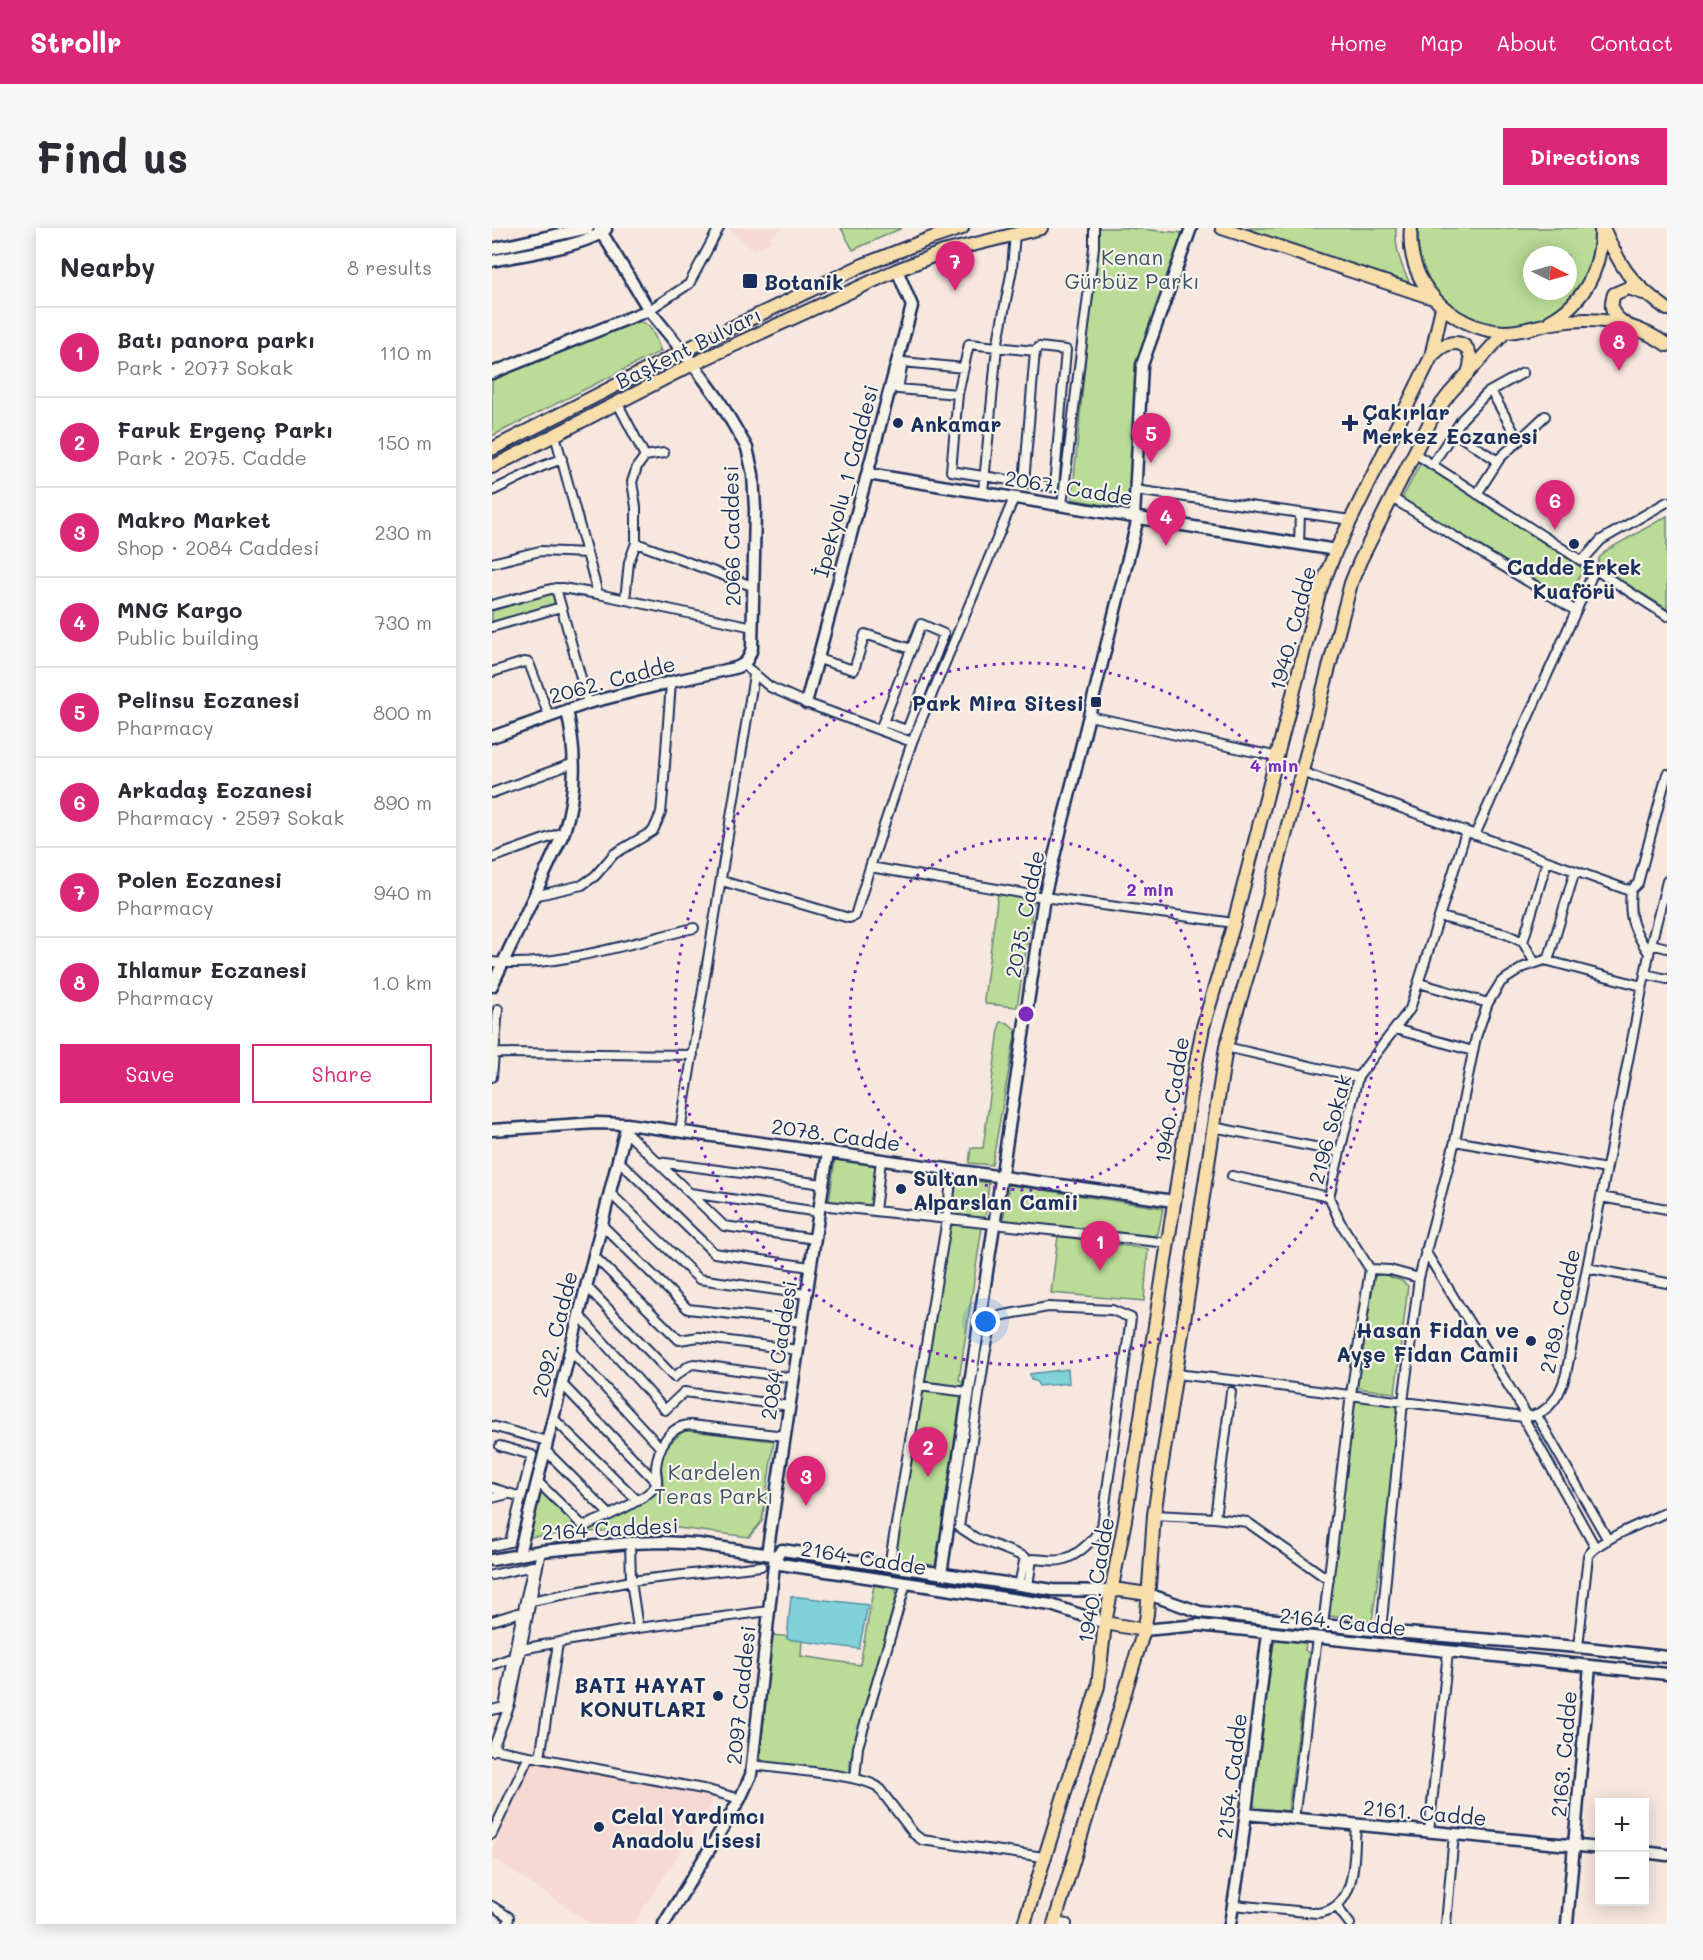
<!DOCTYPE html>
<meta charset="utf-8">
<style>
body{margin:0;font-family:Mali,sans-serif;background:#f7f7f7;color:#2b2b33}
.controls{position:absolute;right:18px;bottom:18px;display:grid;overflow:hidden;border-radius:0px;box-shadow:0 3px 15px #0003}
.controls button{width:54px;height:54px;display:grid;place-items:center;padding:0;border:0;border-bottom:2px solid #e1e1e2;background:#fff;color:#2b2b33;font:30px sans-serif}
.compass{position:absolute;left:1031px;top:18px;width:54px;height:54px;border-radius:50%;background:#fff;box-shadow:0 3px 15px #0003;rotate:95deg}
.you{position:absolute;left:494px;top:1094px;width:21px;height:21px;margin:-15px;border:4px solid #fff;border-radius:50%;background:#1a73e8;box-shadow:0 0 0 9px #1a73e833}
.badge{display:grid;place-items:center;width:39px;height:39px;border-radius:50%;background:#db2777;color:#fff;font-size:20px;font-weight:700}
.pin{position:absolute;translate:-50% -50px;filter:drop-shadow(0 2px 3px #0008)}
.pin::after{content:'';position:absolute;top:32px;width:21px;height:18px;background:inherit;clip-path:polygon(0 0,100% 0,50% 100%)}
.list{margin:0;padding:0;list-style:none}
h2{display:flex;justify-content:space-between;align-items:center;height:78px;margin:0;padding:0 24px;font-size:26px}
h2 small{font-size:20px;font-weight:400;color:#7c7c81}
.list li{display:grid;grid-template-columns:39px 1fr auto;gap:18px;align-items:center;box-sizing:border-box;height:90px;padding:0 24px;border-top:2px solid #e1e1e2}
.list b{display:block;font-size:22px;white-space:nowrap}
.list p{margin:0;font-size:20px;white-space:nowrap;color:#7c7c81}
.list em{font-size:20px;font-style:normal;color:#7c7c81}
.actions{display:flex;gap:12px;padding:18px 24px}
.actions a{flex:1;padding:14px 0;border:2px solid #db2777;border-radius:0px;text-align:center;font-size:21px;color:#db2777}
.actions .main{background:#db2777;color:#fff}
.map{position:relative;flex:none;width:1175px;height:1696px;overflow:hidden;border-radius:0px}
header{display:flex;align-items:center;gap:36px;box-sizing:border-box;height:84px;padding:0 30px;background:#db2777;color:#fff}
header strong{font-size:28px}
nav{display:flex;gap:33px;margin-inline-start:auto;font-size:21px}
.intro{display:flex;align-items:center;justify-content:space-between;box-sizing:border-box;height:144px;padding:0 36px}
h1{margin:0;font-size:42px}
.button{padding:15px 27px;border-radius:0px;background:#db2777;color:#fff;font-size:21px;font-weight:700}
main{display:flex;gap:36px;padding:0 36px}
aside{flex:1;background:#fff;border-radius:0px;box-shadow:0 3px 15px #0003}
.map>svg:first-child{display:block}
</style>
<header>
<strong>Strollr</strong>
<nav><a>Home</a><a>Map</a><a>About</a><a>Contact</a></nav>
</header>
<div class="intro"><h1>Find us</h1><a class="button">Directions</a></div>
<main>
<aside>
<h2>Nearby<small>8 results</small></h2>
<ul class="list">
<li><span class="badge">1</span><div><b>Batı panora parkı</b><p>Park · 2077 Sokak</p></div><em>110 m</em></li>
<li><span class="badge">2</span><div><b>Faruk Ergenç Parkı</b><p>Park · 2075. Cadde</p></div><em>150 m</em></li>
<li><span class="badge">3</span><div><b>Makro Market</b><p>Shop · 2084 Caddesi</p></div><em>230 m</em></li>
<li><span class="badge">4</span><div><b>MNG Kargo</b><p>Public building</p></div><em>730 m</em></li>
<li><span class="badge">5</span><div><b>Pelinsu Eczanesi</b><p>Pharmacy</p></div><em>800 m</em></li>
<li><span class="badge">6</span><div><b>Arkadaş Eczanesi</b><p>Pharmacy · 2597 Sokak</p></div><em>890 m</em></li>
<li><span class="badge">7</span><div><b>Polen Eczanesi</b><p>Pharmacy</p></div><em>940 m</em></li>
<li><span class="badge">8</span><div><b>Ihlamur Eczanesi</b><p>Pharmacy</p></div><em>1.0 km</em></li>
</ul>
<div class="actions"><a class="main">Save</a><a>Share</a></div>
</aside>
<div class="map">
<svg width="1175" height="1696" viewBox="0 0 1175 1696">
<rect width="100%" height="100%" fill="#f7e7de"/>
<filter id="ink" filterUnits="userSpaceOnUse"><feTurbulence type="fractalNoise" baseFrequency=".0167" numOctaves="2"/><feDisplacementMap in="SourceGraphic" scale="12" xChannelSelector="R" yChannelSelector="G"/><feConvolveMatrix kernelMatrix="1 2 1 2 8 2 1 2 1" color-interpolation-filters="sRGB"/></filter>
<g filter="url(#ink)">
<path fill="#f6d9d2" d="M236 0H290L277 9 279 14 262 22Z
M41 1533 216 1566 220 1576 141 1696H99L0 1629V1623L37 1536Z"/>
<path fill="#badc96" stroke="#6a867a" stroke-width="1.5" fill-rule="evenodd" d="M349 0H410L361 22Z
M606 0H635L692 5 646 133 637 282 580 271Z
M753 0H904C903 20 908 37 918 55Z
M926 0H1102C1108 74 1027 127 964 83 949 73 936 58 931 41 926 27 926 14 926 0ZM1040 27H1076V63H1040Z
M145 94C160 93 163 111 169 123L0 208V151Z
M929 234 1092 340 1075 370 910 271Z
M1175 288V381L1106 338 1107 330 1115 322Z
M60 365 63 376 0 394V383Z
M506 665 542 672 525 779 494 776 492 771Z
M508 794 516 795 524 802 500 937 477 935 479 920H491Z
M343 931 384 937 378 979 337 974Z
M465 951 497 955 493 991 460 987Z
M517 957 671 980 666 1006 662 1008 511 992Z
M458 996 490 999 467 1152 471 1153 470 1159 432 1153Z
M566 1008 656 1021 652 1073 559 1065Z
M887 1045 910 1053 916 1058 903 1165 865 1160 882 1050Z
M430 1161 471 1167 443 1338 402 1332Z
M863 1171 907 1177 909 1184 880 1393 837 1388Z
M193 1202 282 1213 270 1293 257 1309 170 1298 37 1309 49 1262 91 1299 105 1298 167 1263 171 1257C171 1250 170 1244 169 1237 169 1221 182 1211 193 1202Z
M382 1357 404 1360V1370L358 1533V1544L354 1546 272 1534 268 1530 280 1407 310 1410 309 1428 368 1437Z
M787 1412 814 1415 813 1422 817 1425 796 1583 764 1580 761 1576 778 1417Z"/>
<path fill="#80d2d8" stroke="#5891a7" stroke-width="1.5" d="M576 1141 577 1155 547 1158 544 1153 539 1152 538 1146Z
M299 1368 376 1377 367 1421 295 1411Z"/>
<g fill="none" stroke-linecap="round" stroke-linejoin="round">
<defs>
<path id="street" d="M157 82 197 56 227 0
M472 140 411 134 406 161 466 166 459 243 562 259 574 122 547 119 543 123
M999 163 1027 213
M466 166 477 116 543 123 532 255
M126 176 153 228 145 239 140 254 144 279V315L137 334 133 372
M961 204 1006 233
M63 207 106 366
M922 225 1175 388
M153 228 172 225
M940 237 970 191 995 165 1031 145
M643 262 859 292
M0 263 51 238 70 231
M491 264 505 119 520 41 523 5
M985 266 1008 230 1053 188
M900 270 1084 383
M570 277 602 19V0
M144 315 260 358
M807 316 808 285
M1090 333 1109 312 1175 274
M0 335 48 323 95 325
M64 360 96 475
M0 377 59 361 70 360 106 366 261 399
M0 399 69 379
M326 431 362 442 373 406 419 421
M252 437 278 459 314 475 420 514
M0 444 32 434 37 435 57 488
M597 488 786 529
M388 502 391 494 429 396 452 406 415 502 391 494
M810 544 1133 661 1139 662
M0 565 82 535
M983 607 1103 341
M0 630 72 604
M378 639 552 669 742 695
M230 653 357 690 363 688 378 639 420 514 522 270
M1139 662 1146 655 1175 546
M1139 662C1136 689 1141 702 1157 725
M42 668 90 657 103 648 122 626 161 603 169 585 171 564 179 454
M949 689 1014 706 1031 714 1043 735
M1031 714 1055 633
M1159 716 1175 720
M1056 733 1083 643
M0 734C60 741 143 714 202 700
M1153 746 1175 751
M927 755 996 775
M903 801 981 823
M734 819 866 849
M2 825 201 827
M0 849 6 781
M721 899 848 924
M133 903 232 998 323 1011
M188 903 262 447
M963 913 1114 941
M126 932 222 1025 318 1039
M166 934 331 956
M740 948 837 969
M118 965 207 1051 314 1066
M198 965 327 984
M1109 969 1175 981
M328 977 676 1015
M383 983 389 932
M110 997 196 1081 310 1094
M933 1023 1036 1189
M102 1028 187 1112 207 1109 306 1122
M1095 1040 1175 1055
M878 1041 848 994 837 969 866 849 918 781 974 604
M878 1041 898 1042 927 1050
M94 1058 182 1149 198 1137 202 1136 302 1150
M87 1087 173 1182 192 1164 298 1178
M78 1122 168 1219
M683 1146 748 1153 1031 1189C1056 1188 1068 1168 1074 1146L1159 716 1175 653
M70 1156 165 1255
M427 1158 476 1164
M1044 1186 1116 1312
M1031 1189 1103 1319
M61 1190 146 1273
M0 1198 55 1213
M53 1222 118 1287
M45 1253 89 1296 95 1297C111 1290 155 1272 164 1257 167 1252 163 1245 164 1239 166 1220 177 1197 199 1197L293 1208
M0 1260 29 1269
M0 1270 16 1266
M662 1287 723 1290 755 1294 837 1352
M723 1290 739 1164
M138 1315 139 1353 146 1400
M0 1318 18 1314 40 1227 8 1218
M397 1338 455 991 460 942
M0 1347 41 1338 25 1408 12 1479 0 1482
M527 1357 533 1329 484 1310 467 1299 493 1127 501 1089 556 1079 620 1082 639 1090 610 1298C601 1313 586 1328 569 1332 561 1334 549 1331 540 1331L536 1358
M39 1373 139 1353 269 1338
M0 1393 32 1383
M831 1397 859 1166 878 1041
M889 1403 911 1174 927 1050 963 913 984 809 996 775 1009 754 1032 739 1053 732 1150 758
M1086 1419 1096 1328C1105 1312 1156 1293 1175 1284
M29 1421 146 1400 277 1383
M0 1437 22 1429
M1 1521 216 1562 248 1571
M0 1523 18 1476 49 1323
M48 1530 66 1415
M261 1537C288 1541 367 1546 386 1559L422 1606 430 1612 552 1629
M363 1551 366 1519 414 1355
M802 1591 825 1410
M937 1604 956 1424
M0 1606 37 1528
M741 1677 825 1685C867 1681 861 1628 864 1597
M0 1678 17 1689 16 1696
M845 1679 858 1696
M563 1694 575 1696
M954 1696 962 1606"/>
<path id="secondary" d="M0 21 96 0
M0 33C27 27 96 18 114 1
M0 145 157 82
M376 246 844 322
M642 289 650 137 699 0
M314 475 420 78 405 42
M0 509 96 475 179 454 243 440C254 436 257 431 260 420L263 281 261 246 255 220 227 172 201 136 157 82 107 0
M0 758 72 604C85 563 84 524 75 482
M0 902 104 895 135 896 682 973
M27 1326 135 896
M275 1326 336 924
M283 1328 290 1322 561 1362 618 1363
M283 1328 288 1336 559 1377 613 1395
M0 1332 49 1323 138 1315 170 1314 206 1316 279 1327
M449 1346 552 669 646 290
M656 1366 708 1384 889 1403 1086 1419 1175 1429
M652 1402 706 1397 1175 1446
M754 1586 1108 1620
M1152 1624 1175 1627
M172 1696 248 1571 259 1547 283 1328
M738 1696 747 1640 776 1405
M1075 1696 1098 1438"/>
<path id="primary" d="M730 0 941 70
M919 0C913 54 958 101 1012 104 1029 104 1045 98 1061 95 1102 88 1141 93 1175 117
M1112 2C1130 42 1139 55 1175 81
M1058 93C1093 74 1110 39 1109 0
M1132 95C1120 87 1117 80 1122 66L1136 60 1151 65
M939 129C943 125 948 119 954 117 975 109 983 128 976 145
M0 221 191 123 371 37 437 11 470 0
M0 239 201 136 405 42 451 24 549 0
M618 1363 628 1362 656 1366
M613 1395 652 1402
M532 1696 606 1458 613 1395 633 1292 702 846 711 799 742 695 827 365 844 322 939 129 950 79
M562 1696 652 1402 655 1386 662 1287 734 819 766 712 859 355 868 333 942 186 958 165 1013 104"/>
</defs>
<use href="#street" stroke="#1b2f5e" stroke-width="12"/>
<use href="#secondary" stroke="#1b2f5e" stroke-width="15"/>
<use href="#primary" stroke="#1b2f5e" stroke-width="16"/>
<use href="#street" stroke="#f7f3e8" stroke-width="8"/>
<use href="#secondary" stroke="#f7f3e8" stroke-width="10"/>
<use href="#primary" stroke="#f8deab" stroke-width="12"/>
</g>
</g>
<g fill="none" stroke="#7b2cbf" stroke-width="3" stroke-dasharray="3 6">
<circle cx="534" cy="786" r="176"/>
<circle cx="534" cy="786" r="351"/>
</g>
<g fill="#1b2f5e" stroke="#f7f3e8" stroke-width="2">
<rect x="250" y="45" width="16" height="16" rx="3"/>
<circle cx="406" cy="195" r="6"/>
<path d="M855 186h6v6h6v6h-6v6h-6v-6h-6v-6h6z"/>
<circle cx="1082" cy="316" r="6"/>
<rect x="598" y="468" width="12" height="12" rx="3"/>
<circle cx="409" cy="961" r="6"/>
<circle cx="1039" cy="1113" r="6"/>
<circle cx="226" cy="1468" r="6"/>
<circle cx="107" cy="1599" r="6"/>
</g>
<g text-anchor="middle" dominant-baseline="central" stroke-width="4.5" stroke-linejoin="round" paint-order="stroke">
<g font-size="21" fill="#3b5269" stroke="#f7f3e8">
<text x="640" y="28">Kenan<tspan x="640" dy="24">Gürbüz Parkı</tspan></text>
<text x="222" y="1243">Kardelen<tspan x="222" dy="24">Teras Parkı</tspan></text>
</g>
<g font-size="21" font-weight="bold" fill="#1b2f5e" stroke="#f7f3e8" text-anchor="start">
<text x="272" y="53">Botanik</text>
<text x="870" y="183">Çakırlar<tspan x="870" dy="24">Merkez Eczanesi</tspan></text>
<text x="418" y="195">Ankamar</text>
<text x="1082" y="338" text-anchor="middle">Cadde Erkek<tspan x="1082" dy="24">Kuaförü</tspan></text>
<text x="592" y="474" text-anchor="end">Park Mira Sitesi</text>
<text x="421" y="949">Sultan<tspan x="421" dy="24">Alparslan Camii</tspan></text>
<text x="1027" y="1101" text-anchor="end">Hasan Fidan ve<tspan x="1027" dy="24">Ayşe Fidan Camii</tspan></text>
<text x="214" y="1456" text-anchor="end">BATI HAYAT<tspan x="214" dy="24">KONUTLARI</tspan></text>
<text x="119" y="1587">Celal Yardımcı<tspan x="119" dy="24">Anadolu Lisesi</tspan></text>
</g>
<g font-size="21" fill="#1b2f5e" stroke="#f7f3e8">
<text transform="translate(196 119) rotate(-26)">Başkent Bulvarı</text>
<text transform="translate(353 253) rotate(-75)">İpekyolu_1 Caddesi</text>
<text transform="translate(577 259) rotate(9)">2067. Cadde</text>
<text transform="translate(239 308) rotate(-91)">2066 Caddesi</text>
<text transform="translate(800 400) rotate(-75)">1940. Cadde</text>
<text transform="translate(120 451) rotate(-15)">2062. Cadde</text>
<text transform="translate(532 686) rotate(-79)">2075. Cadde</text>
<text transform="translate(679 872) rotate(-81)">1940. Cadde</text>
<text transform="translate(837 901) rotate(-75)">2196 Sokak</text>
<text transform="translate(344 906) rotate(8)">2078. Cadde</text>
<text transform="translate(1067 1083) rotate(-78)">2189. Cadde</text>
<text transform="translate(62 1106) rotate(-76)">2092. Cadde</text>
<text transform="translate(286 1122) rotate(-81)">2084 Caddesi</text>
<text transform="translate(118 1300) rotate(-3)">2164 Caddesi</text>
<text transform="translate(372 1329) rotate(9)">2164. Cadde</text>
<text transform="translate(603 1352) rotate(-80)">1940. Cadde</text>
<text transform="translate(851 1393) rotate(6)">2164. Cadde</text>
<text transform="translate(248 1467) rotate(-84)">2097 Caddesi</text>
<text transform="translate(1071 1526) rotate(-85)">2163. Cadde</text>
<text transform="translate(739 1548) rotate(-83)">2154. Cadde</text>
<text transform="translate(933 1584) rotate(5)">2161. Cadde</text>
</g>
</g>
<circle cx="534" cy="786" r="9" fill="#7b2cbf" stroke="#f7f3e8" stroke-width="3"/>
<g font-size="18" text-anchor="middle" font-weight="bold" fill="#7b2cbf" stroke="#f7f3e8" stroke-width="4.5" stroke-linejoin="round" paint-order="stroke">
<text x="782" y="544">4 min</text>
<text x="658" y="668">2 min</text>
</g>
</svg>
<div class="controls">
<button>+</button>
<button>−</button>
</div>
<svg class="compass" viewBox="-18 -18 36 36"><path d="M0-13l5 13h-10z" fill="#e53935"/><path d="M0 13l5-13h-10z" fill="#7c7c81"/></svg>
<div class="you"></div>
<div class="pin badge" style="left:608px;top:1043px">1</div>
<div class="pin badge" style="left:436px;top:1249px">2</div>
<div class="pin badge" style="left:314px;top:1278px">3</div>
<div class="pin badge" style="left:674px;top:318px">4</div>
<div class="pin badge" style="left:659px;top:235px">5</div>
<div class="pin badge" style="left:1063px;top:302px">6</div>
<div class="pin badge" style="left:463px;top:63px">7</div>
<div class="pin badge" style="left:1127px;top:143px">8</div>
</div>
</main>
